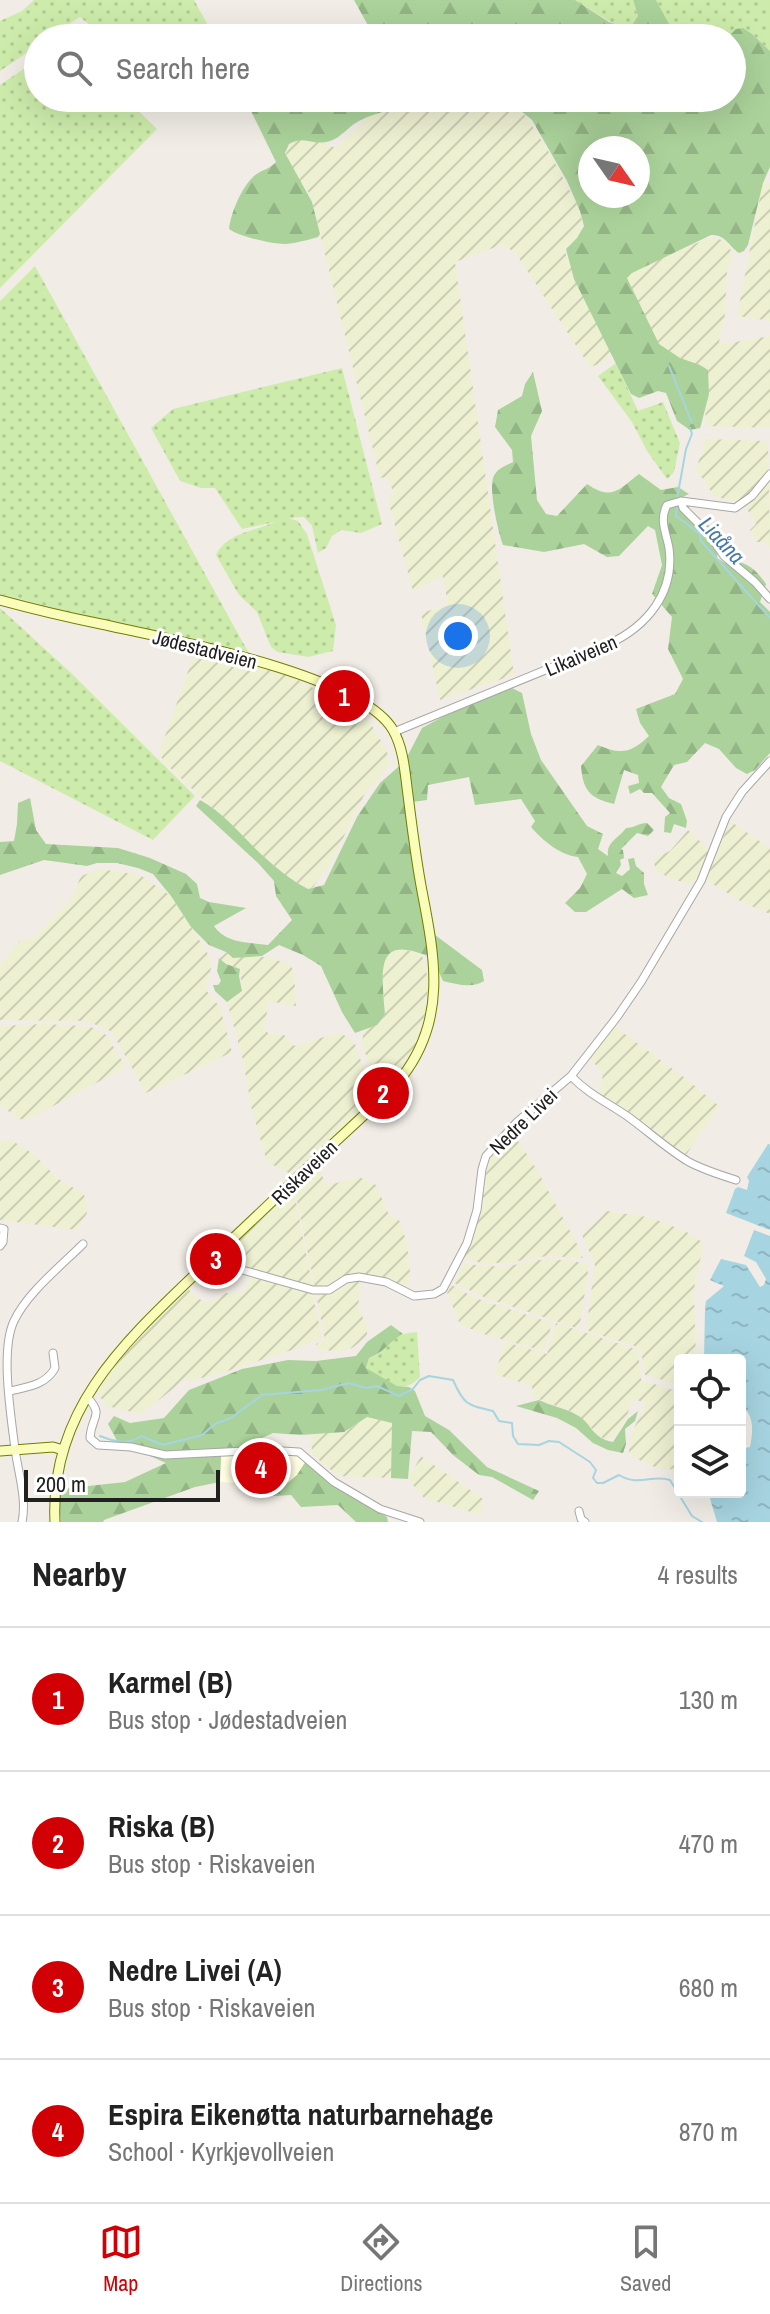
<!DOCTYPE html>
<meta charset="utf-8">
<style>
body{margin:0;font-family:"Archivo Narrow",sans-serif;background:#f2f2f2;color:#222}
.controls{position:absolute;right:24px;bottom:24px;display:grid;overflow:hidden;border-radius:8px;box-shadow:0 8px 32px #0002}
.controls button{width:72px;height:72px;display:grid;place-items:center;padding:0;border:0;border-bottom:2px solid #e0e0e0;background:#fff;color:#222;font:40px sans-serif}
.compass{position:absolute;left:578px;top:136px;width:72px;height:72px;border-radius:50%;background:#fff;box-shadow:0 8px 32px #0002;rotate:124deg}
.scale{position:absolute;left:24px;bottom:20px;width:196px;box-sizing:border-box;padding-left:8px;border:4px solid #202020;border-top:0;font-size:22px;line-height:28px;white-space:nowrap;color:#202020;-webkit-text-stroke:6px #fff;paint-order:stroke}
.you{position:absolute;left:458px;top:636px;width:28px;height:28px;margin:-20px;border:6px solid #fff;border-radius:50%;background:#1a73e8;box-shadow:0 0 0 12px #1a73e833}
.badge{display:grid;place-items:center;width:52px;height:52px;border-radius:50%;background:#d10004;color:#fff;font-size:26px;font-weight:700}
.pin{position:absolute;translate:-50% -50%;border:4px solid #fff;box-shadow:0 2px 8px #0006}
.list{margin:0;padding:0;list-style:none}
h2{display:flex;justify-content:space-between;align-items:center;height:104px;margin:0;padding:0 32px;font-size:34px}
h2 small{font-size:26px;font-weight:400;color:#767676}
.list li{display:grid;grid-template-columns:52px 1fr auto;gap:24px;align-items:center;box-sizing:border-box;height:144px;padding:0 32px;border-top:2px solid #e0e0e0}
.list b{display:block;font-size:30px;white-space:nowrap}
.list p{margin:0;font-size:26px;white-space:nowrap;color:#767676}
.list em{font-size:26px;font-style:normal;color:#767676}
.icon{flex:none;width:44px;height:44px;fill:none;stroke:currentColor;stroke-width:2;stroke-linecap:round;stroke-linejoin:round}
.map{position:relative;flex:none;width:770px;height:1522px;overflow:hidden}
.search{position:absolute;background:#fff;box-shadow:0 8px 32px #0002;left:24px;right:24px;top:24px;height:88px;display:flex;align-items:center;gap:20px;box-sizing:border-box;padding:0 28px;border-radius:44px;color:#767676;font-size:30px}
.sheet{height:680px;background:#fff}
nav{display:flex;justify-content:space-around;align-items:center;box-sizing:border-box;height:112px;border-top:2px solid #e0e0e0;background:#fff;font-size:22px;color:#767676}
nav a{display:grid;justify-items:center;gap:4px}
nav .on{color:#d10004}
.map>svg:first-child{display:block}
</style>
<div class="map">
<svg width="770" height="1522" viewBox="0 0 770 1522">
<defs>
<pattern id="farmland-furrows" width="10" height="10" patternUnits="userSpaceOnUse" patternTransform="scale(2)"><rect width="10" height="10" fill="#eef0d2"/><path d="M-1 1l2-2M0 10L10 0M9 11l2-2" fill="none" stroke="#ccceb4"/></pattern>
<pattern id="grass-dots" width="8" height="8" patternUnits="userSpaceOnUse" patternTransform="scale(2)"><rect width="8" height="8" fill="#cdecab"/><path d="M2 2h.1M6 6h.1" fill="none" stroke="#b0ca93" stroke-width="1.8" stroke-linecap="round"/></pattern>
<pattern id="forest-firs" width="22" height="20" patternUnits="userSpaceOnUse" patternTransform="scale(2)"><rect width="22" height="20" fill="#abd29a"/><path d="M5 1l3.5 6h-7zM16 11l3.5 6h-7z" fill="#93b484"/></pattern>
<pattern id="water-ripples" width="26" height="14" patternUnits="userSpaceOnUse" patternTransform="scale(2)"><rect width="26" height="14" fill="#a6d4e0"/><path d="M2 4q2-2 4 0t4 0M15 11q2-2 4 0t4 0" fill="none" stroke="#8fb6c0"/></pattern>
</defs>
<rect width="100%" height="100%" fill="#f1ede6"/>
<path fill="#fffee2" d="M278 1454 300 1457 306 1461 297 1475 284 1486 220 1482 221 1456Z"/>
<path fill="url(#farmland-furrows)" d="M423 98H492L526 116 552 157 581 212 582 229 575 241 564 250 611 352 608 358 602 363 590 367 515 252 501 245 455 262 514 675 440 700 421 613 448 605 443 576 413 591 388 500 394 495 388 477 380 478 315 213 309 193 293 173 286 155 287 146 294 141 311 138 336 148 371 115Z
M763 182 770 183V321L737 316Z
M713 237 727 242 733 256 727 269 725 314 719 342 724 344 770 336V428L705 426 707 376 664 353 642 316 622 278 636 266Z
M706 439 763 441 768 445 770 547 765 542H756L750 530 756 524 744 504 714 496 701 476 695 472Z
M195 652 214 654 297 678 302 683 363 711 387 751 389 763 385 771 365 793 331 863 313 887 308 889 289 878 264 857 165 763 159 753Z
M730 821 770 848V914L742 902 706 880Z
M688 830 710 851 699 877 690 884 672 879 656 871 653 858 670 851Z
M100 869 140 875 171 896 207 952 211 968 206 990 220 1007 232 1052 146 1093 116 1039 110 1031 97 1025 84 1021 0 1020V965L20 941 36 936 57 913 70 902 81 876Z
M396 949 418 952 423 958 428 980 426 1011 416 1044 408 1059 395 1075 378 1089 362 1044 363 1035 367 1028 377 1025 385 1015 382 971 385 960 390 952Z
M227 952 234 958 250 956 272 958 291 966 294 972 296 1006 269 1001 264 1029 269 1034 284 1035 294 1046 331 1035 341 1034 350 1038 356 1046 373 1098 317 1152 289 1173 267 1162 252 1110 242 1056 227 1002 242 991 240 969 226 964 219 958Z
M45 1024 82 1026 94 1028 106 1035 126 1067 27 1120 19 1119 0 1105V1026Z
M614 1026 685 1078 719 1106 686 1155 599 1094 603 1075 598 1067 590 1059Z
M513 1133 537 1170 576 1242 583 1258 547 1256 507 1263H481L463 1258 483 1202 482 1196 488 1161 503 1140Z
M11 1140 35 1155 57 1178 84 1194 87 1213 77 1230 0 1220V1141Z
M316 1171 321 1172 325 1184 329 1185 359 1177 376 1185 389 1215 399 1220 407 1243 410 1272 406 1290 362 1274 328 1287 315 1288 295 1191Z
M292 1189 295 1197 313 1288 230 1265 220 1258Z
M607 1211 647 1217 662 1222 685 1231 702 1242 703 1248 695 1281 694 1292 696 1360H680V1385L645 1375 641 1350 638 1347 590 1332 586 1328 595 1265 582 1235Z
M537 1260H567L587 1264 588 1274 580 1323 576 1328 486 1298 454 1283 464 1264 504 1267Z
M253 1277 312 1293 322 1337 298 1348 212 1376 183 1381 141 1414 107 1406 101 1398 98 1391 102 1381 126 1350 187 1288 197 1298 205 1302 213 1301 226 1293 243 1294 249 1280Z
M353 1280H361L358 1307 367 1327V1335L363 1340 352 1348 339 1351 318 1350 316 1344 325 1340 316 1294 330 1293Z
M452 1285 475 1298 552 1323 544 1351 480 1333 460 1324 447 1293Z
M556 1323 638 1350 641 1380 680 1392V1470L657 1468 635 1458 629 1453V1438L646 1404 644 1402 632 1399 627 1416 618 1432 612 1438 604 1439 575 1413 533 1397 532 1386 495 1374 505 1342 547 1354Z
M367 1417 392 1423 391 1478 338 1476 312 1454 311 1434 344 1432Z
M421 1456 483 1499 481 1515 424 1498 408 1479Z"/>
<path fill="url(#grass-dots)" d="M34 0H194L215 38H106L80 17 48 38H38V45L0 71V21L22 11Z
M575 0H633L638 16C633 25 630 29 619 27Z
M656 0H770V51L752 34H730L727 38H675L673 31Z
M34 62 38 66V98H69L79 109H98L117 98H125L157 129 0 288V85Z
M35 266 252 659 0 594V301Z
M616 363 638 411 663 402 680 443 674 472 667 479 647 451 632 422 598 376Z
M342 368 382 524 361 533 341 530 332 536 326 548 318 553 312 526 304 517 289 518 298 521 307 534 336 625 333 651 308 657 278 652 271 647 257 612 239 595 216 555C226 533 255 531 275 522L242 529 215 488H201L180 481 151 428 173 409Z
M0 608 70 672 195 796 153 840 0 761Z
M417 1332 420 1377C401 1398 386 1379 366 1368L369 1358C385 1352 380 1351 391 1341 398 1334 408 1333 417 1332Z"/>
<path fill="url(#forest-firs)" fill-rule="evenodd" d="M354 0H575L609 22 626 28 632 25 638 16 633 0H656L673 31 675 38H375Z
M743 28 752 34 770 51V167L763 183 748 245 744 251 739 253C729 246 725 234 711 235L632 273 627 278 659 344 680 358 700 365 708 370 709 394 701 425 700 428 690 430 677 421 666 393 658 391 639 398 631 394 574 279 566 249 577 238 584 226 580 211 567 181 532 120 516 107 495 98H732V38H727L736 29ZM590 148H638V196H590Z
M264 98H419C400 109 378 111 359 121 347 127 340 140 326 142 311 145 305 135 289 144L285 153 312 202 320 234 318 237C308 240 296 243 286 244 274 245 238 236 229 229 231 213 241 188 254 176 261 170 270 169 276 162L251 111 255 102Z
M533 372 542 411 531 436 537 500 546 514 557 516 587 484C612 501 618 490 639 474L661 490 678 487 689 494 674 501C687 516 702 523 720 530L717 558 725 563C745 559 755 568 766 584L760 602 770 612V753L755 770 747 774 736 768 719 749 705 743 687 762 674 765 661 787 669 798 681 804 687 821 686 828 674 824 671 833 664 832 665 817 670 813 652 793H644L640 789 630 794 628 786 639 783 638 775 624 770 614 804C589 798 583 790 581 766L598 745C621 755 631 753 649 736L640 723 636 709 675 694 683 679 668 649 672 617 652 594 662 565 655 530 648 526 619 556 607 557 584 544 544 552 503 545C498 532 489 491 493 478 496 469 505 466 513 462L512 450 495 427 498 410 522 396 525 384Z
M512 688 522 693 531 734 541 760 587 826 603 834 598 849 608 856C606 842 619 838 626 828 634 828 639 823 647 823L654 830 648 836 637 833 621 849 623 850 624 858 620 860 621 865 616 873 622 876 630 869 628 859 634 858 636 866 644 873V884L648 895 634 898 622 889 586 912H575L565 903 580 888 587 874 578 857C560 855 543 841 531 827L535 821 521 799 475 805 469 777 428 785 427 800 405 803 418 877 419 902 427 929 482 970 484 981C472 989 456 984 443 981L439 972 438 961C375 930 381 966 385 1015L377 1025 355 1033 342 1012 321 966 303 955 279 945 262 956 233 958 226 952 209 945 191 927 171 896 153 874 138 868 117 863H97L87 866 44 860 0 875V842L14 841 17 824 18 803 30 798 36 830 46 844 118 848 150 858 186 874 197 884 200 898 209 902 246 908 214 926C226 944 249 942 268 945L292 920 276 896 274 881 258 863 196 806 200 800C224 813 242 836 262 855 276 868 291 880 308 889L324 885 357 817 380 783 405 761 422 728 446 715Z
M219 958 226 964 240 969 239 976 242 991 227 1002 215 991 213 985H218L221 981 217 971Z
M391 1325 403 1334C388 1342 385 1352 369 1358L366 1368 397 1386 409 1387 415 1391 425 1416 449 1430 487 1467 539 1491 533 1500 492 1477 479 1475 453 1455 431 1432 412 1431 408 1479 391 1478 392 1423 367 1417 344 1432 300 1435 273 1433 221 1456 220 1482 195 1487 104 1520 103 1522H61L59 1506 61 1489 125 1482 166 1463 143 1453 121 1448 108 1424 114 1416 130 1423 164 1418 189 1390 242 1369 288 1360 316 1361 356 1356 367 1342Z
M539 1400C551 1406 565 1408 577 1415 593 1424 591 1438 613 1442L628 1419 638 1411 635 1421 625 1429 626 1444 623 1453 608 1450 593 1443 576 1428 557 1418 516 1406Z
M306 1461C326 1484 353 1497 380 1512L387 1517 388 1522H356L338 1505 301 1507 291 1495 258 1497 265 1484 284 1486 297 1475Z"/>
<path fill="url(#water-ripples)" d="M768 1144 770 1145V1230L726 1213 735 1189 738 1187 747 1190 749 1181 747 1177Z
M754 1230 770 1236V1522H717L708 1492H740V1427L745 1448 750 1447C753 1431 755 1415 740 1404V1360H704L705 1308 706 1301 724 1286 710 1280 721 1259 746 1265 760 1287 764 1285 766 1279 756 1262 744 1256Z"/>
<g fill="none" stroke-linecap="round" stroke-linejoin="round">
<path stroke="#a6d4e0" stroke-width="2" d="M669 366 692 423
M677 499 686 449 692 434 690 428
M677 505 676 516 700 534 701 541 770 618
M100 1436C115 1442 128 1445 141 1436L163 1445 202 1435 215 1424 231 1418 262 1395 321 1390 349 1383 366 1388 377 1386 399 1396 413 1389 420 1380 429 1376 453 1380C464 1405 467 1405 493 1411L499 1421 512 1423 513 1436 518 1444 539 1445 549 1441 559 1442 590 1462 596 1470 593 1478 597 1483H603L619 1475C639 1487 652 1474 670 1480L692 1516 702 1522"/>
<defs>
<path id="street" d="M681 501 735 508 752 496 770 474
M394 732 609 644C647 626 675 593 669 548 666 532 659 520 667 505L681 501 683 508 709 534 724 556 755 582 770 599
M571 1076C587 1093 608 1103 627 1116 648 1131 667 1149 689 1162 704 1170 720 1175 736 1180
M0 1228 4 1229 3 1242 0 1246
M206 1264 239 1269 313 1290H329L346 1279 359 1277 386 1282 414 1296 434 1294 443 1289 467 1243 477 1210 482 1169 486 1156 516 1123 571 1076 617 1017 641 982 701 881 726 817 742 792 770 761
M10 1391C27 1387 46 1385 55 1368L53 1353
M87 1397C105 1416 91 1416 90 1438L98 1445 131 1447 165 1455 266 1450 299 1452 334 1482 380 1509 420 1522
M579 1511 581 1519 585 1522
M22 1522C27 1499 18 1472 15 1449 11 1416 0 1350 14 1321 27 1293 61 1266 83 1244"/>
<path id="secondary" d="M0 600C33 609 67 617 101 624 164 638 361 674 393 730 404 749 405 774 408 795 412 827 416 860 422 891 435 958 447 1019 402 1077 376 1106 346 1131 318 1158 281 1193 244 1228 207 1263 131 1336 49 1406 55 1522
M0 1451 53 1447 63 1450"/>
</defs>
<use href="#street" stroke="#a7a7a7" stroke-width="9"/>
<use href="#secondary" stroke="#727d01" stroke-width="11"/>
<use href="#street" stroke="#fff" stroke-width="7"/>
<use href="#secondary" stroke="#fafcba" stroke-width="9"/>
</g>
<g text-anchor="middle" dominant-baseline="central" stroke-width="6" stroke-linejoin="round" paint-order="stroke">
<g font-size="20" fill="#202020" stroke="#fff">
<text transform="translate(205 649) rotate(14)">Jødestadveien</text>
<text transform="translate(581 655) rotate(-23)">Likaiveien</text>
<text transform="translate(523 1121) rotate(-44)">Nedre Livei</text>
<text transform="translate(304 1172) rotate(-44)">Riskaveien</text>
</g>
<g font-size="22" font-style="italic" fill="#457aac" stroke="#fff">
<text transform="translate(722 540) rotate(47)">Liaåna</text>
</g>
</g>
</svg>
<div class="controls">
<button><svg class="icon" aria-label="locate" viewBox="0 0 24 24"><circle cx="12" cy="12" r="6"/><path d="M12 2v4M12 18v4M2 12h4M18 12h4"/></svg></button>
<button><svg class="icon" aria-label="layers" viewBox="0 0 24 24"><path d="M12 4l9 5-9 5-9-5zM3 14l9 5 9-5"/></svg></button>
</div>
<svg class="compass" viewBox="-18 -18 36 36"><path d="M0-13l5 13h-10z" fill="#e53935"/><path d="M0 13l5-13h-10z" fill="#767676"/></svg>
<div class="scale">200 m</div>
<div class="you"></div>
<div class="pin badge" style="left:344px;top:696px">1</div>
<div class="pin badge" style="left:383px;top:1093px">2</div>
<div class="pin badge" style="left:216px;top:1259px">3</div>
<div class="pin badge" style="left:261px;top:1468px">4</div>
<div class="search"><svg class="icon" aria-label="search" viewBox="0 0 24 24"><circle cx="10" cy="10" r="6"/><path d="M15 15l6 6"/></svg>Search here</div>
</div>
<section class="sheet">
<h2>Nearby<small>4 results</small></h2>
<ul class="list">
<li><span class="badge">1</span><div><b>Karmel (B)</b><p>Bus stop · Jødestadveien</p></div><em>130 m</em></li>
<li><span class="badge">2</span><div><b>Riska (B)</b><p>Bus stop · Riskaveien</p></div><em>470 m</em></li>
<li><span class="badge">3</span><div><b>Nedre Livei (A)</b><p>Bus stop · Riskaveien</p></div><em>680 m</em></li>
<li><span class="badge">4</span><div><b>Espira Eikenøtta naturbarnehage</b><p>School · Kyrkjevollveien</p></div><em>870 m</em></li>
</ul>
</section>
<nav>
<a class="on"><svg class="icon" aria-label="map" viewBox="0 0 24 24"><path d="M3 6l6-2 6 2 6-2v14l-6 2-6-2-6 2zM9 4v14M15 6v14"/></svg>Map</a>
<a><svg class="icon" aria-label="directions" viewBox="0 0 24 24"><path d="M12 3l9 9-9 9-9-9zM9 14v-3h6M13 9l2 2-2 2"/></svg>Directions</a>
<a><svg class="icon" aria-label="saved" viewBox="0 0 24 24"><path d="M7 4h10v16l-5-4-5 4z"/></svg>Saved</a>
</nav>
